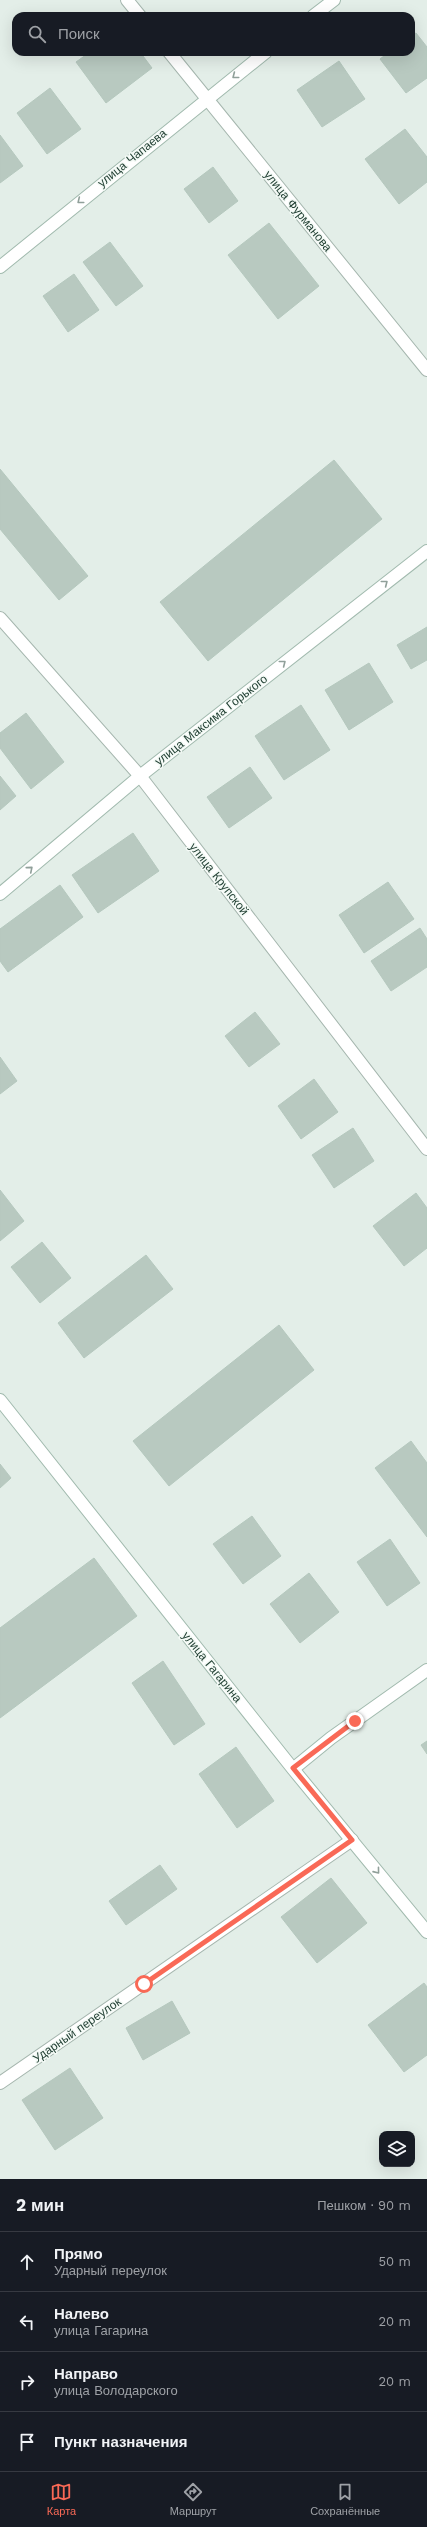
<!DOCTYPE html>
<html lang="ru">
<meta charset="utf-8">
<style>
body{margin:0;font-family:"Work Sans",sans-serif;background:#242831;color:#f1f3f6}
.controls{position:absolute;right:12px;bottom:12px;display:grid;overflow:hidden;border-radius:8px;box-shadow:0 4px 16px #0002}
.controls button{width:36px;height:36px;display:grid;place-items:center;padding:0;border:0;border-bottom:1px solid #363941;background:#171b24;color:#f1f3f6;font:20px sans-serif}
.stop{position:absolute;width:12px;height:12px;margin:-9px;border:3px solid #f96956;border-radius:50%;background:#fff}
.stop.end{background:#f96956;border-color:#fff;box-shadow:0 1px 4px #0008}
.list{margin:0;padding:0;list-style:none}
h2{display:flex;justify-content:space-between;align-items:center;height:52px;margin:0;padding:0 16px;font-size:17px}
h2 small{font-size:13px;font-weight:400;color:#9ea1a6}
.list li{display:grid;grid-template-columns:26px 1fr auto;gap:12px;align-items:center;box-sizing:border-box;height:60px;padding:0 16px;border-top:1px solid #363941}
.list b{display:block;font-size:15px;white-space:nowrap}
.list p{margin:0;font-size:13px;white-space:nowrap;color:#9ea1a6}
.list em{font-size:13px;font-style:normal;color:#9ea1a6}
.icon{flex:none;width:22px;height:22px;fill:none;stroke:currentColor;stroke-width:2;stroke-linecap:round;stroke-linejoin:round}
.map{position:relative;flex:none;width:427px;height:2179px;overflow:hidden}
.search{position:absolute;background:#171b24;box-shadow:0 4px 16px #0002;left:12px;right:12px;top:12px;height:44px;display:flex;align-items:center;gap:10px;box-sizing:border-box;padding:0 14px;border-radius:12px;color:#9ea1a6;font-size:15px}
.sheet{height:292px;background:#171b24}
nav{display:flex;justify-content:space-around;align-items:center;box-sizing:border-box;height:56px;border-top:1px solid #363941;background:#171b24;font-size:11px;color:#9ea1a6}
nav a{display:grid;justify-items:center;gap:2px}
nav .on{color:#f96956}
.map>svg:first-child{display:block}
</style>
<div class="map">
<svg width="427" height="2179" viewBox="0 0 427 2179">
<rect width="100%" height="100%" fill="#e3eee8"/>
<path fill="#b8c9c0" stroke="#b5c8be" d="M416 33 427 47V78L406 93 380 59 389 52H411V36Z
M90 52H140L152 68 106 103 76 62Z
M339 61 365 99 322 127 297 90Z
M50 88 81 129 47 154 17 113Z
M405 129 427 157V182L399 204 365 159Z
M0 135 23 166 0 183Z
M213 167 238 201 209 223 184 189Z
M269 223 319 286 278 319 228 255Z
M110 242 143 286 116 306 83 262Z
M74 274 99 310 68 332 43 296Z
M334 460 382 519 208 661 160 602Z
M0 469 88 576 59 600 0 529Z
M427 627V660L411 669 397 645Z
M369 663 393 702 349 730 325 690Z
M301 705 330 750 284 780 255 736Z
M26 713 64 762 31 789 0 748V733Z
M250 767 272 798 229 828 207 797Z
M0 776 16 796 0 810Z
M133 833 159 871 98 913 72 875Z
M388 882 414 919 364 953 339 915Z
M60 885 83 917 8 972 0 961V929Z
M420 928 427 939V967L391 991 371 961Z
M255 1012 280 1044 249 1067 225 1036Z
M0 1057 17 1081 0 1094Z
M314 1079 338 1112 301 1139 278 1106Z
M353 1128 374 1161 334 1188 312 1155Z
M0 1190 24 1221 0 1241Z
M416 1193 427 1208V1248L404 1266 373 1226Z
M42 1242 71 1278 40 1303 11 1267Z
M146 1255 173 1289 84 1358 58 1323Z
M279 1325 314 1370 169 1486 133 1441Z
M411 1441 427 1463V1537L375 1468Z
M0 1464 11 1478 0 1488Z
M252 1516 281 1556 243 1584 213 1544Z
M390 1539 420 1583 387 1606 357 1562Z
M94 1558 137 1616 0 1718V1628Z
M309 1573 339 1612 300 1643 270 1604Z
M163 1661 205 1724 174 1745 132 1683Z
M427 1741V1754L421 1745Z
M236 1747 274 1801 237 1828 199 1774Z
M160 1865 177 1889 126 1925 109 1901Z
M331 1878 367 1923 317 1963 281 1917Z
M424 1983 427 1987V2055L404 2072 368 2025Z
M172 2001 190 2033 143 2060 126 2028Z
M70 2068 103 2118 55 2150 22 2100Z"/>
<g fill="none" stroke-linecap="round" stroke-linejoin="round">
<defs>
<path id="street" d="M127 0 140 16
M169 52 427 370
M0 618 140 776 427 1149
M0 2083 352 1840"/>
<path id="secondary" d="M313 16 334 0
M0 267 266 52
M0 894 140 776 427 551
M0 1400 293 1769 427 1932
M293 1769 331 1738 427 1670"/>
</defs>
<use href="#street" stroke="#a5b6ae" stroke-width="14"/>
<use href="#secondary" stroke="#a1baae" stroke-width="14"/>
<use href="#street" stroke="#fff" stroke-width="12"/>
<use href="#secondary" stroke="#fff" stroke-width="12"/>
</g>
<defs><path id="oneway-chevron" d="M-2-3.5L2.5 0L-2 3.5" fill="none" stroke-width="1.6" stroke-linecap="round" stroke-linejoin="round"/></defs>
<g stroke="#90a09a">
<use href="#oneway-chevron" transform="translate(235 76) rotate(142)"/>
<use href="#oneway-chevron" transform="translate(80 201) rotate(141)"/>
<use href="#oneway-chevron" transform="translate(385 583) rotate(-38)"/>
<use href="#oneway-chevron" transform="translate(283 663) rotate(-38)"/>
<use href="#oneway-chevron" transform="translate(30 869) rotate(-40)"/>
<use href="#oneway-chevron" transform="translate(377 1871) rotate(51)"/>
</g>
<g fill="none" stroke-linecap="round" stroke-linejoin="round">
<path stroke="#f96956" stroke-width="5" d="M144 1984 352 1840 293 1768 355 1721"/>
</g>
<g text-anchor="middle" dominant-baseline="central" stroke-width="3" stroke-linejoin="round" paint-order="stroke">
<g font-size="12" fill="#224034" stroke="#f4faf6">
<text transform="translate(132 158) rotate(-39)">улица Чапаева</text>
<text transform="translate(298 211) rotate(51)">улица Фурманова</text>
<text transform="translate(211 720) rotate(-38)">улица Максима Горького</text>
<text transform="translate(219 879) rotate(52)">улица Крупской</text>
<text transform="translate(212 1667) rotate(51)">улица Гагарина</text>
<text transform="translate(77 2030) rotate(-35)">Ударный переулок</text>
</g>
</g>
</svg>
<div class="controls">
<button><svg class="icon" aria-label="layers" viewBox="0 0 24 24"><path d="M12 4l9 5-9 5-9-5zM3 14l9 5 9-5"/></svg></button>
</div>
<div class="stop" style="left:144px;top:1984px"></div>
<div class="stop end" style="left:355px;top:1721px"></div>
<div class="search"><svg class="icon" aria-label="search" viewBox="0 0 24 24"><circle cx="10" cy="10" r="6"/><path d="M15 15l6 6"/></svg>Поиск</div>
</div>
<section class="sheet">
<h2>2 мин<small>Пешком · 90 m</small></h2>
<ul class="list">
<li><svg class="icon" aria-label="ahead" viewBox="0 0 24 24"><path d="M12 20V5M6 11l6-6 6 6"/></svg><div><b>Прямо</b><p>Ударный переулок</p></div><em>50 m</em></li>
<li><svg class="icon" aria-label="left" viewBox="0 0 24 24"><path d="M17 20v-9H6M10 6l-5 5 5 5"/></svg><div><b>Налево</b><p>улица Гагарина</p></div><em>20 m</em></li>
<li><svg class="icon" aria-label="right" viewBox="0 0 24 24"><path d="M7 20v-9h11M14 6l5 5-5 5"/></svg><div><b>Направо</b><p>улица Володарского</p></div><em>20 m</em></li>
<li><svg class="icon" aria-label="arrive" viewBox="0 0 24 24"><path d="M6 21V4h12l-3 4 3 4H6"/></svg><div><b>Пункт назначения</b></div></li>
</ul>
</section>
<nav>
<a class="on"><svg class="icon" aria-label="map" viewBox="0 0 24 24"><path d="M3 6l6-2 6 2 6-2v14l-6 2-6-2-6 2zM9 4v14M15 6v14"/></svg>Карта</a>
<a><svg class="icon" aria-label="directions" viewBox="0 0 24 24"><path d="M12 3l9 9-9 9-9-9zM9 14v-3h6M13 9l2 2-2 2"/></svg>Маршрут</a>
<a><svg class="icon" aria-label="saved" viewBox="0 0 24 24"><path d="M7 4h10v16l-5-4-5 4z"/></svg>Сохранённые</a>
</nav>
